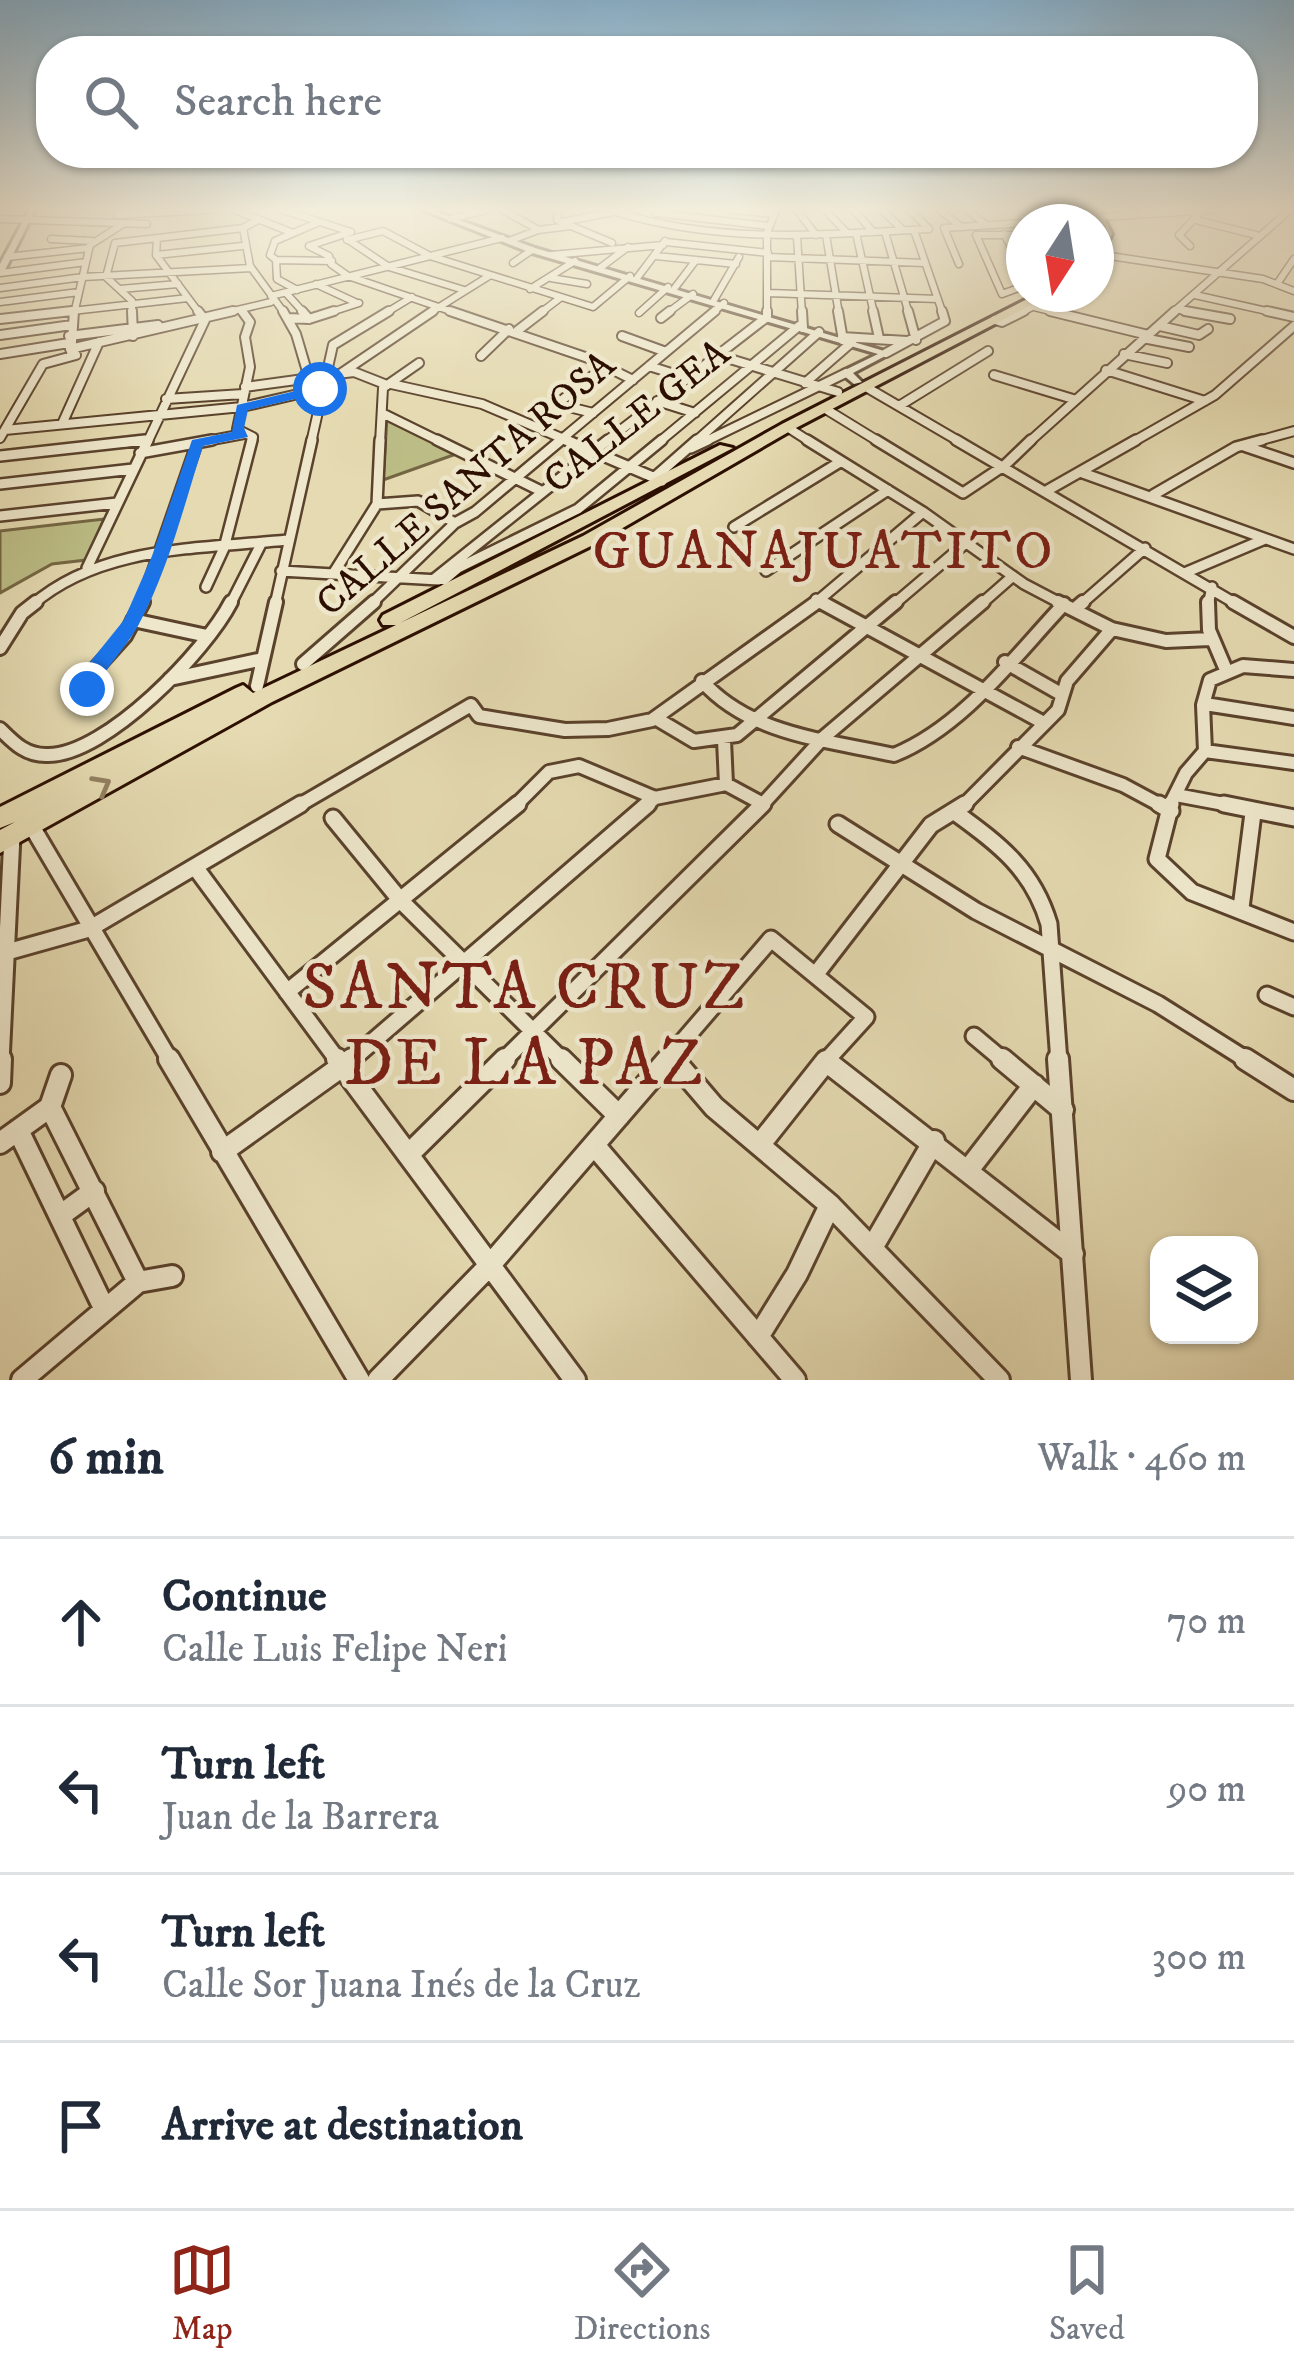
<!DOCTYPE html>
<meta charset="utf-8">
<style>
body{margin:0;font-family:"IM FELL DW Pica",serif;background:#f2f2f3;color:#1f2937}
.controls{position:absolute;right:36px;bottom:36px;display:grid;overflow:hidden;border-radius:24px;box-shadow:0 3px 9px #0004}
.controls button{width:108px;height:108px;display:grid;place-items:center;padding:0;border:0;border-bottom:3px solid #e0e1e3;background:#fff;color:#1f2937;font:60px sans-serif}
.compass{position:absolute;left:1006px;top:204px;width:108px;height:108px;border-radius:50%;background:#fff;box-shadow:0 3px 9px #0004;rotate:192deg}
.stop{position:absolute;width:36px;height:36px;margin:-27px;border:9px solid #1a73e8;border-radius:50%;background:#fff}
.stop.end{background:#1a73e8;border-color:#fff;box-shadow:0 3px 12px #0008}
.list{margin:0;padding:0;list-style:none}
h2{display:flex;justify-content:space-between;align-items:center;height:156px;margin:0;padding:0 48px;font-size:51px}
h2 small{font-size:39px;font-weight:400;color:#747a83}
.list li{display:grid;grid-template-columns:78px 1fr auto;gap:36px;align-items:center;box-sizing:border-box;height:168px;padding:0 48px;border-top:3px solid #e0e1e3}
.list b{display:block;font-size:45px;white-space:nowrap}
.list p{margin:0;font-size:39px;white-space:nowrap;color:#747a83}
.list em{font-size:39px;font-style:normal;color:#747a83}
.icon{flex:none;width:66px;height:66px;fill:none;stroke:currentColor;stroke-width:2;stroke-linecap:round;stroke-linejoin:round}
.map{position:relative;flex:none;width:1294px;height:1380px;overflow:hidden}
.search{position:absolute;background:#fff;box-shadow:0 3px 9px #0004;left:36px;right:36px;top:36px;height:132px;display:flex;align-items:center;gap:30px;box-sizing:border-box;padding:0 42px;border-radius:48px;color:#747a83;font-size:45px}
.sheet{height:828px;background:#fff}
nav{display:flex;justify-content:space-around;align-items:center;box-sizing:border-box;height:168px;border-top:3px solid #e0e1e3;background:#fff;font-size:33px;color:#747a83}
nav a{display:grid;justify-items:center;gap:6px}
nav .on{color:#8f2418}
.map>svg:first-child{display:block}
</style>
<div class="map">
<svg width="1294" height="1380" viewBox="0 0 1294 1380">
<rect width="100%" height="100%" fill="#e5dab1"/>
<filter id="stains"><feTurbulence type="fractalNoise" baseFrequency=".00167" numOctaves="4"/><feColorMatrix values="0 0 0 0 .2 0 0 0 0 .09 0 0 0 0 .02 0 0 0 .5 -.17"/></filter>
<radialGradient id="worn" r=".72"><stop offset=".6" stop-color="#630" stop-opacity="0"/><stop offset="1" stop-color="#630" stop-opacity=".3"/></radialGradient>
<path fill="#bcbd86" stroke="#746643" stroke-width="3" d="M387 418 459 453 383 480Z
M104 519 86 560 52 564 0 593V531Z"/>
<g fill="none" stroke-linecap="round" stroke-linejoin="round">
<defs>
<path id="minor-far5" d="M235 210 293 233
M283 210 351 232
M503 210 537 229
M558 210 557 220 612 243
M733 210 774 214
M797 210 816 235
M825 210 847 233
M854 210 873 232
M882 210 903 230
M910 210 929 229
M940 210 960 226
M967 210 985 224
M1024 210 1041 222
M616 212C720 244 822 235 929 229
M656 213 768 226
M116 215 210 210
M1100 217 1211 210
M0 219 147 224
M450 219 486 210
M1196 220 1256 235
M562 222 623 210
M1039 222 1078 220
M243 228 250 266 285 314
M914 230 943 314
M885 232 909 314
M856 233 874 314
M1004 234 1024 270
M826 235 839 314
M1024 235H976L1002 294 1024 286
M797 237 802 314
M157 238 156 255 200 314
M51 239 92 241
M347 239 389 267 464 290
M347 240 383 231 430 256 593 307 630 276
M509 241 538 230 570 226
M666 242 768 253
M309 246 329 256 331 264 348 276 459 314
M309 246 351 232
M1190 246 1179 235 1199 214
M156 255 242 246
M551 255 663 245
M656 256 736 264
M7 257 89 248
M768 257 925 263
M276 260 332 261
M513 263 532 250
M959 264 944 228 1024 223
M600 268 628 247
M0 273 86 262
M1096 273 1110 256 1263 279 1294 291
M551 278 587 284
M637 278 665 241
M316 284 357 303
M1277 284 1294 259
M0 288 83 277 251 268
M120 289 178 284
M530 289 575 261
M674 289 696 260
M297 290 277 279 276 260 270 255 275 241 319 222
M286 293 305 314
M769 293 938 299
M1195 295 1280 314
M271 296 502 238
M714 300 739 257
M0 302 79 292
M1034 307 1062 314
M241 310 244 314
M1180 310 1202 314
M639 313 668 287
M45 314 188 298
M74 314 90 245 123 224
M132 314V301L106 277 115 243 243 228 258 220
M220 314 271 302
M325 314 359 303
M384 314 412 297
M428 314 489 276
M539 314 560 298
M666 314 693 294
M711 314 724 303
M767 314V233L776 210
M1018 314 1059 294
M1171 314 1290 210"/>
<path id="minor-far4" d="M132 311 133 336
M242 311 250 322 245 337 250 367 237 429 253 437 251 443
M283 311 296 334 309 378
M302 311 309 319
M450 311 588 358
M802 311 803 328
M838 311 843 340
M873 311 879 338
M908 311 916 340
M1050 311 1148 335
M1185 311 1230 319
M1267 311 1294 317
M288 318 309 319 334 311
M661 318 670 311
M0 319 72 311
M995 320 1002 322 1024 311
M1160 326 1199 335 1208 329
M517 331 543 311
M0 335 72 325
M69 336 158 325
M622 336 666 352
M842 337 907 341
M1143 338 1189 347
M70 349 233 311
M886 353 945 321 942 311
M0 354 69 343
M1124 354 1167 363
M717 355 838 392
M71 356 74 311
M481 356 509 329
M649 366 687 378
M1106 370 1205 401
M337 374 354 372 387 385
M340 374 433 311
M994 375 1073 399
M805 383 852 342
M391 384 482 404 573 443
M245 387 311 378
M866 387 962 443
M166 399 243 394
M657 401 695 413
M557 404 605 366 633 380
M557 404 593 413
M899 406 988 351
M824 408 881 443
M384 414 443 443
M62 424 99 342
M787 427 812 443
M5 430 242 407 320 389
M0 438 43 364 76 355
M120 443 145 440
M147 443 205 320 198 311
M196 443 244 434
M311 443 333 345 389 311
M380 443 383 388 419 363
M557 443 715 311
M604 443 767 317V311
M658 443 799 326
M694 443 819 332
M702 443 846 373
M1028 443 1175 311
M1131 443 1215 395 1294 326
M1251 443 1294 431"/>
<path id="minor-far3" d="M437 440 541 491
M566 440 662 481
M807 440 923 512 1024 584 1064 605
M876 440 963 493 1005 465 1031 440
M956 440 1238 605
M1244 446 1294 463
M691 448 708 440
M140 453 212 440
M0 456 145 440
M1080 472 1294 549
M655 477 697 440
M0 484 133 469
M1048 490 1136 440
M1153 495 1236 447 1262 440
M377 504 418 501 455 523
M0 516 117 503
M734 527 840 462
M87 568 148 440
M281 571 439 580
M766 571 888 490
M1187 572 1265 539
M333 574 377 504 380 440
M434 579 608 440
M444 580 458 568 578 509 662 440
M206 587 224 548 252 440
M816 599 826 605
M32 605C101 545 201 549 287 540
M141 605 197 443
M230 605 261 544
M275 605 312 440
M370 605 455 523 475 512 561 440
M813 605 923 512
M893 605 967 542
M980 605 1013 576
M1080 605 1145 548
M1208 605 1212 587"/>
<path id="minor-far2" d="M821 602 1042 722
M1208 602 1209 630 1226 670
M1233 602 1294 637
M1076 608 1083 602
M133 620 207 636
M1112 629 1166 641 1210 639
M0 648 22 613 36 602
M1005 662 1061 694
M303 664 374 602
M170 679 263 659
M702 681C750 735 827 740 894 755 963 727 1014 657 1064 604
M257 686 276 602
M87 689 88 677 125 636 143 602
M1205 704 1294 718
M657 719 694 741 737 735 896 602
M0 729C14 743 26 756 48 755 106 755 206 651 231 602
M724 740 726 784
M1018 747 1123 785 1164 807
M1205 751 1294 763
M1176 795 1240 807
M296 807 471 705 479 716 565 730 608 729 652 720 817 602
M514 807 549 772 579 766 655 798 726 784 763 804
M644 807 655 798
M760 807 824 737 983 602
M962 807 1058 710 1067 681 1112 629 1058 602
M1169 807 1186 773 1205 751 1203 705 1210 680 1243 666 1294 670"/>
<path id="minor-far1" d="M1159 804 1171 811
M1171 804 1157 859 1192 892 1294 932
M1224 804 1294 818
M956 813C1000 845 1033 870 1049 924L1059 1062
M333 818 401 901 564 1062
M838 824 976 911 1158 1004 1250 1062
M31 825 171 1062
M195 867 339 1062
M1241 908 1253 813
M0 954 89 929 301 804
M816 974 931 825 965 804
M287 992 518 804
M1267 995 1294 1007
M974 1036 1005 1062
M669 1054 676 1062
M1 1062 12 836
M349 1062 648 804
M502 1062 763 804
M665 1062 771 939 866 1017 826 1061"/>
<path id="minor" d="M169 1059 359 1380
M337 1059 575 1380
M561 1059 619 1116
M673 1059 714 1107 830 1205 999 1380
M1002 1059 1063 1110
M1058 1059 1081 1380
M1245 1059 1294 1090
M0 1083 1 1059
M50 1107 138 1282
M50 1107 61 1075
M18 1130 105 1310
M0 1143 50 1107
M761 1143 826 1061 1073 1254
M594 1145 795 1380
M222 1152 352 1059
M408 1155 505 1059
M969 1169 1034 1085
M61 1215 94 1191
M872 1248 934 1141
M758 1337 797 1274 830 1205
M22 1380 138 1282 172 1276
M378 1380 490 1265 668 1059"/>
<path id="tertiary" d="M29 210H35L4 272 0 274V264Z
M423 210H432L535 248 891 353 853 373 862 382 854 384 843 375V371L878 354 529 252Z"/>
<path id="secondary" d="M1082 210H1091L1092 211 1088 213Z"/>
<path id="primary" d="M1090 210H1100L1112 234 1101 256 1096 259V246L1102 234Z
M1037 294H1052L792 430 595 544 272 702 0 853V830L15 822 0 828V807L236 688 243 685 253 693 396 625H383L380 620 383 615 720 445 733 448 400 623 583 536 782 424Z"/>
</defs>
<use href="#minor-far5" stroke="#5a422c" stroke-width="9"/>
<use href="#minor-far4" stroke="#5a422c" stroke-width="12"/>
<use href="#minor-far3" stroke="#5a422c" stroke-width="14"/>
<use href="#minor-far2" stroke="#5a422c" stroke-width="18"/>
<use href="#minor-far1" stroke="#5a422c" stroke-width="21"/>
<use href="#minor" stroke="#5a422c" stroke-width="26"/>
<use href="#tertiary" stroke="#5a422c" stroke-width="6"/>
<use href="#secondary" stroke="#2c0f00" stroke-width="6"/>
<use href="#primary" stroke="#2c0f00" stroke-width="6"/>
<use href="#minor-far5" stroke="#eee7cc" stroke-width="6"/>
<use href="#minor-far4" stroke="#eee7cc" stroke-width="8"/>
<use href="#minor-far3" stroke="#eee7cc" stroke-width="9"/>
<use href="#minor-far2" stroke="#eee7cc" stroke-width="12"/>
<use href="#minor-far1" stroke="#eee7cc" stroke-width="15"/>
<use href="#minor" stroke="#eee7cc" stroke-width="20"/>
<use href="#tertiary" fill="#eee7cc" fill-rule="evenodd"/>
<use href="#secondary" fill="#eee7cc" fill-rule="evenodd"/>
<use href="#primary" fill="#e5dab1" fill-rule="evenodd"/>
</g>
<defs><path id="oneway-chevron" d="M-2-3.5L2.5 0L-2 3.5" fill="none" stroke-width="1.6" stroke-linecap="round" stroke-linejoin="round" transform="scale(3)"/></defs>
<use stroke="#927f61" href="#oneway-chevron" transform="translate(102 785) rotate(-29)"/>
<linearGradient id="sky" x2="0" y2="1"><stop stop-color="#89b6d4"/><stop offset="0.52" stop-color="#f3eedc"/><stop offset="1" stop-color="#f3eedc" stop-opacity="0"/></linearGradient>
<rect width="1294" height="403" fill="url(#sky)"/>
<path fill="#1a73e8" d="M320 385 325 392 248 410 244 428 248 437 203 446C184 505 169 568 139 624 126 649 103 668 94 694H80L78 677 124 620 152 556 192 440 232 432 237 405Z"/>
<g text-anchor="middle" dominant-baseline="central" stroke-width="9" stroke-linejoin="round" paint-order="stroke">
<g font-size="39" fill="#2c0f00" stroke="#eee7cc">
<text transform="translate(637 417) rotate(-38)">CALLE GEA</text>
<text transform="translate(466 484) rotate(-41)">CALLE SANTA ROSA</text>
</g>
<g font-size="54" letter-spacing="3" fill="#7a1f14" stroke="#eee7cc">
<text x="824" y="552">GUANAJUATITO</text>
</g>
<g font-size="66" letter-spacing="3" fill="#7a1f14" stroke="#eee7cc">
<text x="525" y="989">SANTA CRUZ<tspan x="525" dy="76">DE LA PAZ</tspan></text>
</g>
</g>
<rect width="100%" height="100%" filter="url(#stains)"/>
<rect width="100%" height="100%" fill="url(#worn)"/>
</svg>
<div class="controls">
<button><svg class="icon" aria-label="layers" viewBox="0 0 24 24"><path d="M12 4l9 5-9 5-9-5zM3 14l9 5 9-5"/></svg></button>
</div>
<svg class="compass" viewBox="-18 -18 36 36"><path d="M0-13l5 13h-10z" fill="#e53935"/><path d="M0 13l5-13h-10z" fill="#747a83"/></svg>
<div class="stop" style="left:320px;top:389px"></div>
<div class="stop end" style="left:87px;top:689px"></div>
<div class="search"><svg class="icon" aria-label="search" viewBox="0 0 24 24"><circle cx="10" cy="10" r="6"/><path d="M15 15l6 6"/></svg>Search here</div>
</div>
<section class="sheet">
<h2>6 min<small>Walk · 460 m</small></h2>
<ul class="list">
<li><svg class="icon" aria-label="ahead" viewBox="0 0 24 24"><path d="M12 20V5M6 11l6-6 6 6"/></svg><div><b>Continue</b><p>Calle Luis Felipe Neri</p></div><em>70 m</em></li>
<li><svg class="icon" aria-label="left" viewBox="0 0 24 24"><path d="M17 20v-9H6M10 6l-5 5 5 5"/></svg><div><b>Turn left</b><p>Juan de la Barrera</p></div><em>90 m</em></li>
<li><svg class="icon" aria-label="left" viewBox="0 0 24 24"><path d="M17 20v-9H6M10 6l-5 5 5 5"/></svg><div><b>Turn left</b><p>Calle Sor Juana Inés de la Cruz</p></div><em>300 m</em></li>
<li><svg class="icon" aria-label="arrive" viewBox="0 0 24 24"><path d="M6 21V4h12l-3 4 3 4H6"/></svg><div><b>Arrive at destination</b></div></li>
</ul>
</section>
<nav>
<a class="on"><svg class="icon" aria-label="map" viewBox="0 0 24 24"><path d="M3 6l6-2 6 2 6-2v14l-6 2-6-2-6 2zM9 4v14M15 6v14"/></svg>Map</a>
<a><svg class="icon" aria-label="directions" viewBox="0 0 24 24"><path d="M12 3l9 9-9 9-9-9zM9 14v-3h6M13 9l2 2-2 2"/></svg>Directions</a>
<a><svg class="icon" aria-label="saved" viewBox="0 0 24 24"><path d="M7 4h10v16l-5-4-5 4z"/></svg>Saved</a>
</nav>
